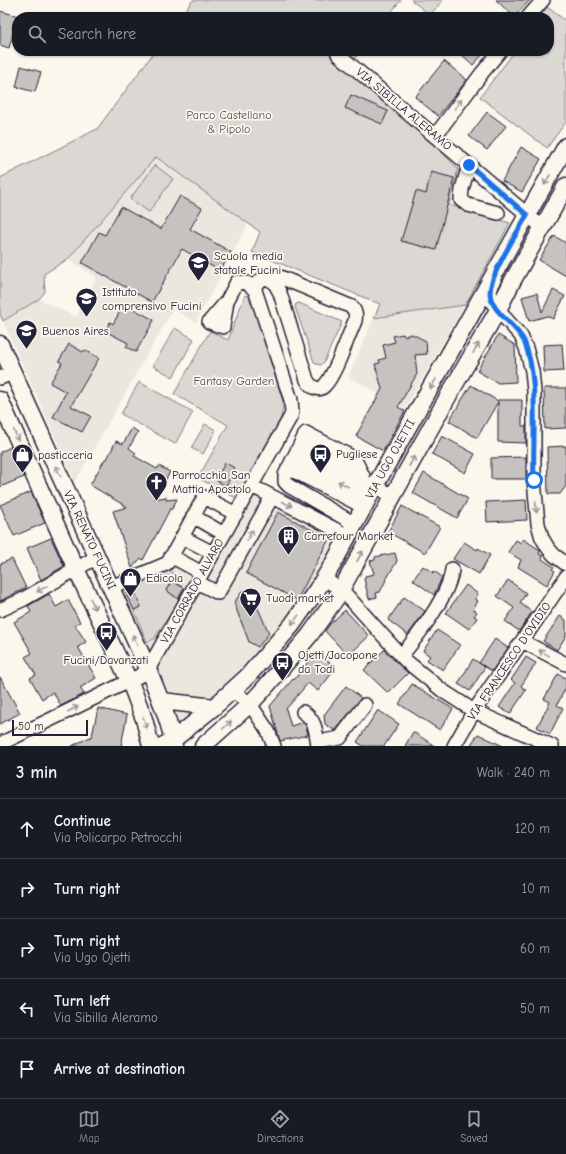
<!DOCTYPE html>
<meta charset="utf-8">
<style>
body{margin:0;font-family:"Comic Neue",sans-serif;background:#20242c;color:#f1f3f6}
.scale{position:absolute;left:12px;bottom:10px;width:76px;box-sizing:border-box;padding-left:4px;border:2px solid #22223b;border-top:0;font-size:11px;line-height:14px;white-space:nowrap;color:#22223b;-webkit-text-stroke:3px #fbf7ec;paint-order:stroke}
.stop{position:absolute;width:12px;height:12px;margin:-9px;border:3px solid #1a73e8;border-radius:50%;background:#fff}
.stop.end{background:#1a73e8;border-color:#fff;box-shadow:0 1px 4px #0008}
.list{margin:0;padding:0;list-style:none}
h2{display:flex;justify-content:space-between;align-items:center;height:52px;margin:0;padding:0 16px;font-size:17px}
h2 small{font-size:13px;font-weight:400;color:#9ea1a6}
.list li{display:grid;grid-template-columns:26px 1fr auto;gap:12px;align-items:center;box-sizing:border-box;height:60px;padding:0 16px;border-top:1px solid #363941}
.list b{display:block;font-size:15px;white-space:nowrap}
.list p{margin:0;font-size:13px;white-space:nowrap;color:#9ea1a6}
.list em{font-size:13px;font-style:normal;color:#9ea1a6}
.icon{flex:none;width:22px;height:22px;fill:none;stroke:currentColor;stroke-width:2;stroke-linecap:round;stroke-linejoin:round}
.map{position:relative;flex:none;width:566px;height:746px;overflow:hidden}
.search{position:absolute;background:#171b24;box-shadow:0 1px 3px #0004;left:12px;right:12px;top:12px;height:44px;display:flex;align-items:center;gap:10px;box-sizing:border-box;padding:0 14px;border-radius:16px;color:#9ea1a6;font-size:15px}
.sheet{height:352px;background:#171b24}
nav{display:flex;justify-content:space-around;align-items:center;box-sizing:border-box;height:56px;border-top:1px solid #363941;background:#171b24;font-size:11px;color:#9ea1a6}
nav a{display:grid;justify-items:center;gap:2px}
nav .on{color:#8c9099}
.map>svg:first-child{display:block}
</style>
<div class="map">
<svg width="566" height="746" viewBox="0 0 566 746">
<rect width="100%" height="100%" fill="#fbf7ec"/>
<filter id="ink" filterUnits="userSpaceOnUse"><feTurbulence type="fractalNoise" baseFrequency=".025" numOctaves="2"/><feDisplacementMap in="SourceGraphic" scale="8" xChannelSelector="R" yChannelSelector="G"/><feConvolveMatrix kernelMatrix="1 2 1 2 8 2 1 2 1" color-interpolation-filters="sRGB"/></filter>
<g filter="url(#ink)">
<path fill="#ebe7df" d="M156 157 248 224 196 322 173 309 75 482 3 321 39 299 76 317 97 277 68 259Z
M465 305 405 408 348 377 374 318Z
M247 484 345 539 323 575 233 686 177 727 114 588 170 564 192 578Z"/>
<path fill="#dbd8d3" stroke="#7e7d87" d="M193 0H401L387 17H180Z
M411 0H443L430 15Z
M547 7 566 21V122L547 148 480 97 515 51H549V17H540Z
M155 51H360L354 60 458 169 449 205 510 223 465 305 374 318 380 304 252 252 260 232 156 157 68 259 44 274 45 292 39 299 3 321 0 314V178L97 129Z
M155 165 173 179 149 212 130 199Z
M245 295 251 297 283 402V407L281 418 238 499 198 478 228 425 174 394 210 331 228 340Z
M299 303 342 322 324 362 321 365 316 364 314 362 295 307 296 304Z
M175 328 194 339 173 377 153 366Z
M139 382 193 412 175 444 121 414Z
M205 424 216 430 203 454 191 448Z
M168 569 176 575 166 590 178 599 179 601 154 639 147 642 134 610 141 607 134 591 126 594 124 589Z"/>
<path fill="#c6c2c0" stroke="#22223b" d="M496 0H530L514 17Z
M0 11 18 16 9 48 0 45Z
M458 51H486L473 65Z
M444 61 467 80 438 116 415 97Z
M21 66 41 72 35 92 16 87Z
M351 95 388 111 382 124 345 108Z
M487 112 506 126 487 150 469 136Z
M521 147 541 159 522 192 502 181Z
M431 172 454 178 436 250 401 241 416 191 426 194Z
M180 196 202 208 190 229 231 252 220 271 182 249 152 302 82 263 99 232 105 235 121 207 161 229Z
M554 236 566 243V276L539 260Z
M553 290 565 296 553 319 547 316 529 321 522 297 537 293 542 312Z
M124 304 154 320 136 352 126 347 128 343 105 331 110 322 113 324Z
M403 334 404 336 412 334 426 341 427 354 415 355 417 374 398 407 405 411 383 451 356 436 382 389 375 364 380 363 379 360 386 358 383 345 395 342 393 336Z
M498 335 515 345 516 382 498 383 477 371Z
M69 344 83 352 85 350 99 358 71 406 91 416 82 432 53 417 66 392 50 383 62 363 59 361Z
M562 344 564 371 544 372 543 345Z
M471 385 498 401V400H522V426H526V443L498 442V402L477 438 449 421Z
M544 388H566V428L545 429Z
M132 428 138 432 129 448 136 453 134 456 157 469 159 466 170 472 155 499 166 497V500L177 499 172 509H170L143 560 141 558 132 568 113 511 127 507 90 485 105 459H107L116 441 123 444Z
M442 436 475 454 465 473 432 454Z
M566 446V486L560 494H548L547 447Z
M11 447 24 477 0 487V452Z
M526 457V479H491V458Z
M225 463 235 468 226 486 216 480Z
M424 473 468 499 457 518 413 493Z
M31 492 45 523 14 536 0 505Z
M526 500 527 520 487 522 486 502Z
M402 506 440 527 425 553 388 532Z
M278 512 329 539 297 600 246 573Z
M51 538 64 566 41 580 27 548Z
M523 539 540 550V551L539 554 543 556 542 559 554 567 552 569 555 571 547 585 518 567 521 560 508 552 516 540 521 543Z
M464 542 477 550 478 548 490 555 479 574 453 559Z
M395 553 397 561 387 578 380 592 376 593 377 597 369 599 364 579H365V576L374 574 370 561 375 560V557Z
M12 559 26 588 0 601V564Z
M423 566 433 573 434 571 442 577 434 595 413 580Z
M508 580 526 593 520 603 532 612 519 631 505 621 514 608 497 596Z
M172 581 184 588 178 599 166 590Z
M466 585 478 594 475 599 478 601 473 609 477 612 474 616 477 618 469 629 446 613Z
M134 590 141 607 134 610 126 594Z
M243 590 252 595 269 633 258 647 249 642 234 603Z
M49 594 56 607 68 600 80 622 75 625 86 642 78 647 96 678 80 688 84 694 61 706 53 692 42 699 30 678 36 675 25 657 32 653 14 622 31 612 28 606Z
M404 597 425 611 408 635 388 620Z
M345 610 369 636 348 656 325 631 330 624Z
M560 616 566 620V636L557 650 543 641Z
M437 630 460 645 443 670 427 660 430 656 423 651Z
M495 639 508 648 492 671 479 663Z
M384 650 408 673 388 693 364 670Z
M316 652 336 668 318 691 308 683 286 709 291 726 303 722 306 726 308 735 280 741 270 706 293 679 294 680Z
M526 657 536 663 521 686 526 690 510 714 499 707 515 683 511 680Z
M473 659 485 667 470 691 458 684Z
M558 674 566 678V687L557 705 563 708 550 734 537 727 550 702 544 699Z
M0 677 20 713 0 724Z
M412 684 453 709 440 730 399 704Z
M346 686 361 698 335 731 325 724 324 715Z
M98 708 127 715 121 746H72L92 736Z
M378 710 399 724 384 746H363L357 742Z
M413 732 435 746H405Z
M478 734 503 746H470Z"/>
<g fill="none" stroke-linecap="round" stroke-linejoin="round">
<defs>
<path id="minor" d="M528 17 543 0
M338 54 543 228
M435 136 482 73 500 51
M469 165 462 189 461 200 468 205 498 213
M494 280 490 291 492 302 498 310 521 336 526 348 532 371 534 391V480L538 524 542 538 548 548 554 555 566 564
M252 287 265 277H280L352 307C356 312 356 315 355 321 348 336 335 376 324 386 318 392 310 386 307 380L280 293 274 282 265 277
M0 378 13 373
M302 441 355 470
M298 450 349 476 375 486 393 496
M293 458 369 498
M288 468 364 507
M252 486 348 536
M193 516 224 534
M355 524 289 486 285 482V475L306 433 352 457 356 462 363 476
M182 537 213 553
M171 556 202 573
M324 579 342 590 405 660 443 691 474 711 552 746
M197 582 218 593 272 497
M111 587 166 564 169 561 204 497 236 514
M0 610 22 600 97 557
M522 641 566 664
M401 656C418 636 450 594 452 569
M232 690 250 704 268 731 274 746
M303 712C316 720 316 732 318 746
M318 742 340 738 365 705
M0 744 60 715 143 674 150 666 202 573 291 416 292 412 291 400 255 290 247 283 237 282 227 301 209 322 223 327 227 301
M454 746 474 711 566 577"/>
<path id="major" d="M0 344 148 669C158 694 169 719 174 746
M0 400 76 569 132 687 144 719 151 746
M162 701 214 707
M162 746 173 740 214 707 247 677 292 625 318 588 333 564 375 486 566 146
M203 746 250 704 262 691 309 636 337 597 450 393 498 310 513 280 566 186"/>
</defs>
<use href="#minor" stroke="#22223b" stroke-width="16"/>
<use href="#major" stroke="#22223b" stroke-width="19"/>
<use href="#minor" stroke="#fbf7ec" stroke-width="13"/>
<use href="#major" stroke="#fbf7ec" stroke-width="16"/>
</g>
<defs><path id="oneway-shaft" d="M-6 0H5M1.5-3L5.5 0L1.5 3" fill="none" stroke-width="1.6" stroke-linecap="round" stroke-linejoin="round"/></defs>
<g stroke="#99979c">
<use href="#oneway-shaft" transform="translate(458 104) rotate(-54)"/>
<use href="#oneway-shaft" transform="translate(547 180) rotate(120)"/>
<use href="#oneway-shaft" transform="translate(476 348) rotate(-60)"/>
<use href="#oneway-shaft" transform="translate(433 384) rotate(120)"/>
<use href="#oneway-shaft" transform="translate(16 435) rotate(66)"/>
<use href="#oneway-shaft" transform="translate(412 461) rotate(-61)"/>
<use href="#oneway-shaft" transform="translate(58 471) rotate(-115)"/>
<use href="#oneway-shaft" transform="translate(343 484) rotate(-152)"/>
<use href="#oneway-shaft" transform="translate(287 504) rotate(27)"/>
<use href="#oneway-shaft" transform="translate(536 507) rotate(85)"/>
<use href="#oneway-shaft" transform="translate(250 535) rotate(-61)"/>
<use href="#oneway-shaft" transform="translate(360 556) rotate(-61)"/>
<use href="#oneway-shaft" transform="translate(42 589) rotate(150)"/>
<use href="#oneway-shaft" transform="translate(93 604) rotate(64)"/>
<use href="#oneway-shaft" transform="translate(295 620) rotate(127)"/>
<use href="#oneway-shaft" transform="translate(135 640) rotate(-114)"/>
<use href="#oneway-shaft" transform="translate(544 653) rotate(-151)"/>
<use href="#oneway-shaft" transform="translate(73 709) rotate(-27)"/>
<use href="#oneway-shaft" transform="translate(145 723) rotate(73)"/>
<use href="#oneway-shaft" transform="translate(227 725) rotate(-42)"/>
</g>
</g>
<g fill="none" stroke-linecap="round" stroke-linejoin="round" filter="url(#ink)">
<path stroke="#1a73e8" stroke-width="5" d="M469 165 527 215C517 233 491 273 490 292 490 312 516 324 524 341 540 379 532 438 534 480"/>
</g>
<defs>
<symbol id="school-pin" viewBox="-11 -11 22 30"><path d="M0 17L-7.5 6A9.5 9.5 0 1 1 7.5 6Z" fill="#22223b" stroke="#fbf7ec"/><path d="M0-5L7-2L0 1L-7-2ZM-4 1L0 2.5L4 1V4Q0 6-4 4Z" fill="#fff"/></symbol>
<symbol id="bus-pin" viewBox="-11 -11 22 30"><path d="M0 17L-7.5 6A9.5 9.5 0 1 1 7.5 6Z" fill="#22223b" stroke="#fbf7ec"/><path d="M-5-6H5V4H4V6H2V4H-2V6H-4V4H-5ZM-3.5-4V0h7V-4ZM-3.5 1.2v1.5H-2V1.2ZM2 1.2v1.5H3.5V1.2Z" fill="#fff"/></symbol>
<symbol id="shop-pin" viewBox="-11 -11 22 30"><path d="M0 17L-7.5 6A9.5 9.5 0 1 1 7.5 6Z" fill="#22223b" stroke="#fbf7ec"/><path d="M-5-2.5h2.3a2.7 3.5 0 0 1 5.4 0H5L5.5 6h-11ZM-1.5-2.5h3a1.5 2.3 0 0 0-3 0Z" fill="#fff"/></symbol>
<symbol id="church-pin" viewBox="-11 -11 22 30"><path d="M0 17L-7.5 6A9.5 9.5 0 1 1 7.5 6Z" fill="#22223b" stroke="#fbf7ec"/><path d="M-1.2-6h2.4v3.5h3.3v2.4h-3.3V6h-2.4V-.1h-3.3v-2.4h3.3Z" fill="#fff"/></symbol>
<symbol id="building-pin" viewBox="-11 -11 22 30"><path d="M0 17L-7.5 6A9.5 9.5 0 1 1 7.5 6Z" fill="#22223b" stroke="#fbf7ec"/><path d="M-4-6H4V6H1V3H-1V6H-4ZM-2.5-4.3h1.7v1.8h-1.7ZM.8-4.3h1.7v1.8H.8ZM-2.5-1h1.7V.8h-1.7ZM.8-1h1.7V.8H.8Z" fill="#fff"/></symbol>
<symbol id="supermarket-pin" viewBox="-11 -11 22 30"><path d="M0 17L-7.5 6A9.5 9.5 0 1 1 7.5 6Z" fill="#22223b" stroke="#fbf7ec"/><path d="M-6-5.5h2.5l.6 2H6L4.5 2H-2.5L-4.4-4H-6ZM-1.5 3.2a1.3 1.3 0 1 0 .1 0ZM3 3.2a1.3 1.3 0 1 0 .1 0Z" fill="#fff"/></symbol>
</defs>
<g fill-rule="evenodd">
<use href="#school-pin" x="186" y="250" width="25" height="34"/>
<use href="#school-pin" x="74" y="286" width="25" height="34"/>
<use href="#school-pin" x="14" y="318" width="25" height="34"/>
<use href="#bus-pin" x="308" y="442" width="25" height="34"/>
<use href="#shop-pin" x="10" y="442" width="25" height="34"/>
<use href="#church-pin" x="144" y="470" width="25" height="34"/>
<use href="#building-pin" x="276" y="524" width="25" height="34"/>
<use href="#shop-pin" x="118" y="566" width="25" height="34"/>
<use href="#supermarket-pin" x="238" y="586" width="25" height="34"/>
<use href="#bus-pin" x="94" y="620" width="25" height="34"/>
<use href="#bus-pin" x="270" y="650" width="25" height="34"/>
</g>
<g text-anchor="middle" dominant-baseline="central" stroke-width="3.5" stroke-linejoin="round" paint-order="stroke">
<g font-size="12" fill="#22223b" stroke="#fbf7ec">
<text transform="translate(404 109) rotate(40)">VIA SIBILLA ALERAMO</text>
<text transform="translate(390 459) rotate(-61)">VIA UGO OJETTI</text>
<text transform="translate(90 540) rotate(65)">VIA RENATO FUCINI</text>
<text transform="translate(192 591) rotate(-61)">VIA CORRADO ALVARO</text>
<text transform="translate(509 661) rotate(-56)">VIA FRANCESCO D'OVIDIO</text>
</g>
<g font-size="12" fill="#505061" stroke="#fbf7ec">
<text x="229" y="115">Parco Castellano<tspan x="229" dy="14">&amp; Pipolo</tspan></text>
<text x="234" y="381">Fantasy Garden</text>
</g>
<g font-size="12" fill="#22223b" stroke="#fbf7ec" text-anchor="start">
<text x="214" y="256">Scuola media<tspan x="214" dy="14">statale Fucini</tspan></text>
<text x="102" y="292">Istituto<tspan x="102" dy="14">comprensivo Fucini</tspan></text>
<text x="42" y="331">Buenos Aires</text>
<text x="336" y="454">Pugliese</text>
<text x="38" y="455">pasticceria</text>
<text x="172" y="475">Parrocchia San<tspan x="172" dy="14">Mattia Apostolo</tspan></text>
<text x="304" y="536">Carrefour Market</text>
<text x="146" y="578">Edicola</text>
<text x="266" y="598">Tuodì market</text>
<text x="298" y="655">Ojetti/Jacopone<tspan x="298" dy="14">da Todi</tspan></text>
<text x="106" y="660" text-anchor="middle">Fucini/Davanzati</text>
</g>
</g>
</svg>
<div class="scale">50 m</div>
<div class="stop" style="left:534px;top:480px"></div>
<div class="stop end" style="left:469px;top:165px"></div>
<div class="search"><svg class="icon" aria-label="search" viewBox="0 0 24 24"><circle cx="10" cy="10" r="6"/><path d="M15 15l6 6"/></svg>Search here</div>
</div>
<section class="sheet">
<h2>3 min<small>Walk · 240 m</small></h2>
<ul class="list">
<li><svg class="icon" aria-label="ahead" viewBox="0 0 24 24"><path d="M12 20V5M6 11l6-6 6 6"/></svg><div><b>Continue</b><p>Via Policarpo Petrocchi</p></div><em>120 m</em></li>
<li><svg class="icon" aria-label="right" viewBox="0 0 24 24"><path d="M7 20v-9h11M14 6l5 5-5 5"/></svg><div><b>Turn right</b></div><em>10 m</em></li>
<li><svg class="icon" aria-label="right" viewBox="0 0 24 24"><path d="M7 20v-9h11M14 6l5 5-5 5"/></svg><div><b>Turn right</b><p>Via Ugo Ojetti</p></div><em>60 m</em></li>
<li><svg class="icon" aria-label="left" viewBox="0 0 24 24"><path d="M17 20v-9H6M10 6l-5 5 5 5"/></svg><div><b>Turn left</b><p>Via Sibilla Aleramo</p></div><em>50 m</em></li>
<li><svg class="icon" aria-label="arrive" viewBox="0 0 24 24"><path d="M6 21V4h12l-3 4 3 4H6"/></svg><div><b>Arrive at destination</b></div></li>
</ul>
</section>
<nav>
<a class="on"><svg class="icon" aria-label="map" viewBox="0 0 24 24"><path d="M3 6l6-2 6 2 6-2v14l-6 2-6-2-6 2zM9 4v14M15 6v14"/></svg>Map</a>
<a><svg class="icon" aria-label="directions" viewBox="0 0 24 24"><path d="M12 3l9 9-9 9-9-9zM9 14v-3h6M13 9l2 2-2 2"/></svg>Directions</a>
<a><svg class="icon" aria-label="saved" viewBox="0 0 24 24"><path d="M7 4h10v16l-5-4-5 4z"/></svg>Saved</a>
</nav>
